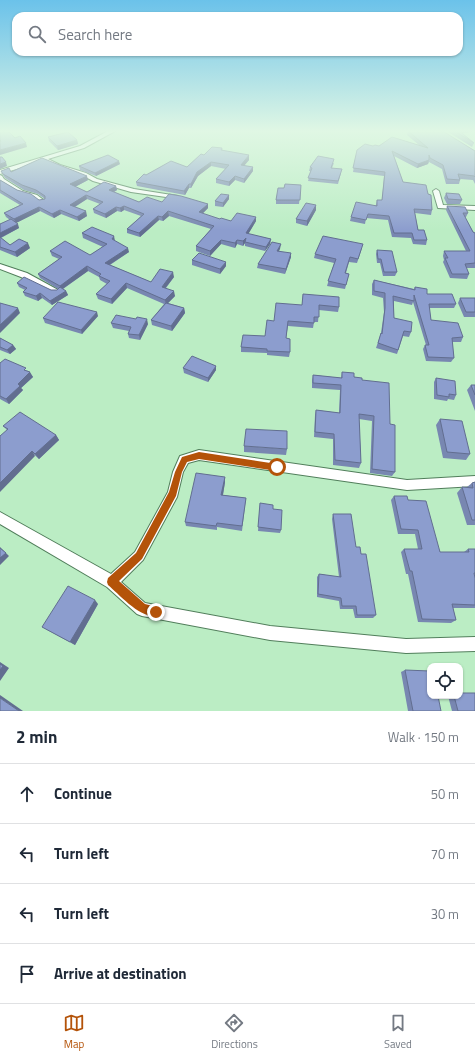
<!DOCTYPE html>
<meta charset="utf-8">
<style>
body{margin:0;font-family:"Titillium Web",sans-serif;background:#f2f2f3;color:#1f2937}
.controls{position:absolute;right:12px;bottom:12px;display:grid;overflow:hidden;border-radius:8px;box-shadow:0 1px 3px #0004}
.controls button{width:36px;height:36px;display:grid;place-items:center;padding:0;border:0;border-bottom:1px solid #e0e1e3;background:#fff;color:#1f2937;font:20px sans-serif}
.stop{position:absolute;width:12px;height:12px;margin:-9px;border:3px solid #b45309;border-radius:50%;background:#fff}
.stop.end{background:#b45309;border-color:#fff;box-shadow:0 1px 4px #0008}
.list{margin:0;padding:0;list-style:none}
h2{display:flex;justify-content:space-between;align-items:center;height:52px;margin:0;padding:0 16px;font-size:17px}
h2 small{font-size:13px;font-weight:400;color:#747a83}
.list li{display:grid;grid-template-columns:26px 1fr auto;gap:12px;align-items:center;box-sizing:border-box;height:60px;padding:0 16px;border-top:1px solid #e0e1e3}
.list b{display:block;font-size:15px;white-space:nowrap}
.list em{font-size:13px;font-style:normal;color:#747a83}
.icon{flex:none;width:22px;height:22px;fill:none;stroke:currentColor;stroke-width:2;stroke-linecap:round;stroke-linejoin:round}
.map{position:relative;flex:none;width:475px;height:711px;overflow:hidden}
.search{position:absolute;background:#fff;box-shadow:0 1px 3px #0004;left:12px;right:12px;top:12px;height:44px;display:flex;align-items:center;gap:10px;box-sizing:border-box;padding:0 14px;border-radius:12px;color:#747a83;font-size:15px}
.sheet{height:292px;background:#fff}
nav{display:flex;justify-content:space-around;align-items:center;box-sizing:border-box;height:56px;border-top:1px solid #e0e1e3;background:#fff;font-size:11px;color:#747a83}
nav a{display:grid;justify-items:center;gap:2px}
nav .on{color:#b45309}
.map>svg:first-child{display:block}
</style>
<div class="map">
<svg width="475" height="711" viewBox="0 0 475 711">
<rect width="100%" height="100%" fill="#bbedc4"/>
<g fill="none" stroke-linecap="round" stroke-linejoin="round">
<defs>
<path id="minor" d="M110 130H117L84 148 48 159 60 165 86 173 97 179 134 189 178 196 181 198 180 199 131 192 93 181 82 175 56 167 43 161 0 174V170L80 146Z
M0 175 2 176 4 179 23 191 37 195 46 202 41 203 33 197 19 193 0 182Z
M436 189 439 191 443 205 475 206V210L438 208 433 191Z
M0 264 27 273 60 291 59 293H53L21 277 0 269Z
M199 450 407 480 475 476V486L407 490 199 460 188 463 183 472 177 497 143 560 121 582 145 603 270 626 406 639 475 637V651L406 653 270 640 142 616 137 614 107 587 0 524V512L111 574 135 552 168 492 173 472 180 456Z"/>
</defs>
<use href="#minor" stroke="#517e5b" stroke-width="2"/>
<use href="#minor" fill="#fff" fill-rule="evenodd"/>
</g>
<path fill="#7887b1" d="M409 130H441L475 151V184L473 180 460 179V180L459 184H446L442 169 429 162 428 164 417 168 394 156 403 182 428 194 432 210 431 215 415 213 418 230 427 240 426 245 413 244 411 238 392 237 388 220 366 218 365 224 350 221 351 217 376 205 377 200H382L384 176 353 172 357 150 373 146 419 145 407 135 408 131H410Z
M445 130H475V131L462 133 474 143 472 147Z
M48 137 77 140 78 144 58 150 49 141Z
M222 148 223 151 249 160 244 166 253 167V171L244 183 235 180 229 186 216 183V179L226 169 211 166 198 176 191 188H189L185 195 137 186 136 182 146 175 187 167 204 155Z
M334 163 332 168 341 173 338 184 308 181 311 171H309L310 167Z
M120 164 96 176 80 170 79 166Z
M1 171 88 180 75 187 87 192 116 186 117 190 114 192 139 202H162L208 208 202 214 220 219 231 221H256L248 234 271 239 270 244 265 251 245 246V243L243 246 237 244 235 248 221 244 210 256 196 251V246L211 229 169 216 163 221 159 220 140 237 127 233V229L141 216 124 210 121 212 117 211 106 218 94 213 93 209 100 204 87 199 75 207 87 216 79 221 61 214 54 218 40 211 16 223 19 228 1 238 10 245 30 248 17 257 0 250V224L10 220 6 217 4 213 20 205 0 193V180L17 190 39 200 45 199 38 194 24 190 5 178 3 175Z
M301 185 299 204H276V200L284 188Z
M446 193 462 200 460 204H447L444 198Z
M229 195V199L223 207 215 206V201Z
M316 205V210L307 226 296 223V219Z
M447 206 468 213 466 217H465L473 232 475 233V268H466L469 274 467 279 450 278 443 262 444 260 443 256 444 251H466L446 210Z
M82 233 115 241 129 252 110 265 151 282 174 277 166 288 175 296 168 303 184 308 185 313 172 331 152 325 151 320 164 304 127 288 112 304 98 299 96 294 107 284 100 280 99 277 88 271 63 289 66 291 68 295 52 305 42 298 38 301 25 296 23 292 25 290 19 287 17 283 51 290H57L58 289 40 278 38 274 59 259 52 256 50 251 90 255 103 247 83 238Z
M362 248 357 263 349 262 346 273 349 274 345 289 327 286 334 263 314 258 315 254Z
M280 249 279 251 291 257 285 274 257 268 258 264Z
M377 250 397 272 395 276H383L380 263H377L376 254Z
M192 260 226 266 220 274 192 265Z
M374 280 414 289 415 287 427 294 456 304 454 308H429L431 320 463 337 461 342H452L454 358 451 362 426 361 423 349 425 345H426L413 302 412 305 394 301V318L411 332 409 337 403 336 397 354 376 348 381 333 384 312 383 298 372 295V284Z
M303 294 339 307 338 312 319 310 318 322H314L313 328 288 326 286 338 290 352 289 357 267 355V353L241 352V347L265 336 274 321 302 305Z
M460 298H475V317H464L458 303Z
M98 316 82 334 45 323 43 318Z
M111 323 148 324 140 340 129 338 128 334 129 331 113 328Z
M0 338 13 345 16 349 10 354 0 350Z
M0 363 28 371 33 377 21 388 23 390 9 404 0 399Z
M183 368 216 370 208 382 184 373Z
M342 372 362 380 390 424 395 472 392 476 370 473 372 421 359 419 361 463 359 468 333 465V439L314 437 315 415 316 410 339 413 340 390 312 388V380L313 375 341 378Z
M436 378 456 395 454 400 448 399 447 401 434 399V382Z
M471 385H475V411L467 390Z
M440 419 470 454 466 460 443 458 436 425Z
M3 426 56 435 59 440 39 459 7 430Z
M244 446 287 449 286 455 244 452Z
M225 477V482L223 495 246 498 242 531 217 527V530L186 526 185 522Z
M475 482V525H467L457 493 462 487H467L472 483Z
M394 496 408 500 440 552H464L468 549H475V608H453L456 620 451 623 418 622 408 574H406L401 552 404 549H418L415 534H398L391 500Z
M260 503 273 509 281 530 280 533 258 531Z
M333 514 356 547 361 554 376 615 373 618H355L353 609H340L339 601 317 597V577L319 574 339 577 332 519Z
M98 604 75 645 42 627Z
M405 670 441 711H408L401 672Z
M448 696H460L475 711H452Z"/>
<path fill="#626e90" d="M458 130H475V131L459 134Z
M77 140 78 144 58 150 57 146Z
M26 143 27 147 0 155V150Z
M249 155V160L241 169V165Z
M429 160 428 164 417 168 418 164Z
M119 161 120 164 96 176 95 173Z
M6 162 7 166 0 169V164Z
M211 162V166L198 176 191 188V184L197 172Z
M253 167V171L244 183V179Z
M87 176 88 180 71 189 70 184Z
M235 176V180L229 186V182Z
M189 184V188L185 195 184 191Z
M116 186 117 190 110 194 109 190Z
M86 195 87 199 71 209 70 205Z
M229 195V199L223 207V203Z
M208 204V208L199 217V212Z
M316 205V210L307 226V221Z
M124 206V210L121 212 120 208Z
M39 207 40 211 16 223 14 219Z
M116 207 117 211 106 218 105 214Z
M60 210 61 214 54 218 52 214Z
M86 211 87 216 79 221 77 217Z
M168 211 169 216 163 221 162 217Z
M158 216 159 220 140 237 139 233Z
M256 217V221L246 238V233Z
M18 224 19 228 0 238V233Z
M114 236 115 241 112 239Z
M246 238 245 243 243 246V241Z
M271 239 270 244 265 251 266 247Z
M221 240V244L210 256V251Z
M237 240V244L235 248V243Z
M28 243 30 248 17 257 15 252Z
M281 244 280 249 276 255 277 251Z
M128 248 129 252 106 267 105 263Z
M291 253V257L285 274 286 269Z
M226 262V266L220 274V269Z
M87 266 88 271 61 290 60 286Z
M173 272 174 277 163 291 162 287Z
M126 283 127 288 112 304 111 299Z
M66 291 68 295 52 305 50 301Z
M174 291 175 296 166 305 165 300Z
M40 293 42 298 38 301 36 296Z
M18 308 20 313 0 333V325Z
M184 308 185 313 172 331 171 326Z
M97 312 98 316 82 334 81 330Z
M147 319 148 324 140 340 139 335Z
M13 345 16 349 10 354 7 350Z
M216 366V370L208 382V378Z
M30 372 33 377 21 388 23 390 9 404 6 399 18 384Z
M56 435 59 440 39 459 35 454Z
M32 451 35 456 0 492V483Z
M225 477V482L222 500 221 495Z
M0 547 9 556 0 565Z
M95 600 98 604 75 645 70 642Z
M0 662 9 668 0 681Z
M0 695 23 711H19L0 698Z"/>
<path fill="#8c9dce" stroke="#626e90" d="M0 130H7L15 138 20 136 26 143 0 150V141H1L0 140Z
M415 130H441L475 151V177L474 176 458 174 460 180 447 179 443 165 430 158 429 155V160L418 164 392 151 403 182 426 185 428 194 431 195 432 210 414 209 418 230H424L427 240H414L412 233H394L389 216 368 214 366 220 351 217 356 202 377 206V200H382L385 172 353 168 357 150 365 144 373 146 375 145 379 146 392 137 428 148 408 131Z
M453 130H460H458L474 143Z
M68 132 77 140 57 146 48 137Z
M212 147 222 148 221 150 249 155 241 165 253 167 244 179 235 176 229 182 216 179 229 165 211 162 197 172 191 184H189L184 191 136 182 144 174 146 175 171 161 187 167 201 154 204 155Z
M108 155 119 161 95 173 79 166Z
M318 156 334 159 331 168 342 169 338 181 308 178 312 168 310 167Z
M0 157H2L6 162 0 164Z
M42 158 87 176 70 184 87 192 104 182 116 186 109 190 139 202 147 197 162 202 169 194 181 196 208 204 199 212 220 219 221 218 231 221 237 213 256 217 246 233 271 239 266 247 245 242 246 238 243 241 237 240 235 243 221 240 210 251 196 246 214 226 168 211 162 217 158 216 139 233 127 229 144 214 124 206 120 208 116 207 105 214 93 209 103 202 86 195 70 205 86 211 77 217 60 210 52 214 39 207 14 219 4 213 23 204 0 190V180L17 190 31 194 39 200 45 199V196L36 190 22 185 3 174 1 171 9 168 11 172Z
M285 184 301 185 300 200H276L278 188H284Z
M446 193 459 194 462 200 448 199Z
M221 194 229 195 223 203 215 201Z
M306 203 316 205 307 221 296 219Z
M447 206 465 207 468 213H463L473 232 475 233V263L465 264 469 274H452L445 258H448L444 251H470Z
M11 219 18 224 0 233V224Z
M92 227 114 236 112 239 128 248 105 263 151 282 160 269 173 272 162 287 174 291 165 300 126 283 111 299 96 294 110 281 99 276 101 274 87 266 60 286 38 274 62 257 50 251 65 241 90 255 107 244 82 233Z
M323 236 363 244 358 259 350 257 345 273 349 274 346 285 328 281 336 259 315 254Z
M0 237 10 245 19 239 28 243 15 252 0 247Z
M272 242 281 244 277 251 291 253 286 269 258 264Z
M377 250 392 251 397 272H384L381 259H378Z
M199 253 226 262 220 269 192 260Z
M24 277 51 290H57L60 287 66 291 50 301 40 293 36 296 23 292 27 288 17 283Z
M374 280 415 290V287L427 289V294H452L456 304H429L431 320 458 323 463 337 452 338 454 358 428 357 425 345H429L414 295V301L393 296 394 318 412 322 411 332 404 331 398 350 378 343 381 333 382 334 385 308V293L374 291Z
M303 294 339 297V307L319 305V317H314V323L288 321 286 338 290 339V352L267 351V349L241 347 243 335 265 336 267 320 274 321 276 303 302 305Z
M460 298H475V312H466Z
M58 302 97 312 81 330 43 318Z
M0 303 18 308 0 325Z
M166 303 184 308 171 326 151 320Z
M116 315 136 319 137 317 147 319 139 335 128 334 131 327 111 323Z
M0 338 13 345 7 350 0 347Z
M192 356 216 366 208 378 183 368Z
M5 359 26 368 24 370 30 372 18 384 20 386 6 399 0 396V363Z
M342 372 354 373V377L362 378V380L389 383 390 424 395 425V472L372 469 374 416 359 414 361 463 335 460 334 434 315 432 316 410 340 413 341 385 313 383V375L342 378Z
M436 378 455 381 456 395 449 394V397L437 395Z
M471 385H475V395Z
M20 412 56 435 35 454 32 451 0 483V436L8 429 3 426Z
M440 419 462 421 470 454 447 452Z
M246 429 287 431V449L244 446Z
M196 473 225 477 221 495 246 498 242 526 217 523 216 526 185 522Z
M475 482V520H472L462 487 473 488 472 483Z
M394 496H407L408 500 426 501 440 552H469L468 549H475V573H474L475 578V605L452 604 456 620 422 619 412 571H410L404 549H422L418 530 401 529Z
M260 503 273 505V509L282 510 281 530 258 527Z
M333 514H351L356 547H360L361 554H366L376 615H357L356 606H342L341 598 318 594 319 574 341 577Z
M0 548 6 553 0 558Z
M68 586 95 600 70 642 42 627Z
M0 664 3 666 0 670Z
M405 670 430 671V696H438L441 711H413Z
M460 693H475V711H458L454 696H460Z
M0 698 19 711H0Z"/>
<linearGradient id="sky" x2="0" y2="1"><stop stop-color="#6bc2ea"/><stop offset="0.57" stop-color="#e0f7e4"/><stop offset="1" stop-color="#e0f7e4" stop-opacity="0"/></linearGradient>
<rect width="475" height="230" fill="url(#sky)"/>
<path fill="#b45309" d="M199 452 277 464 281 467 277 471 199 459 187 462 182 472 176 496 142 559 119 581 145 604 160 608 161 612 160 615C143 622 120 595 108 585L107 582 108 578 136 553 169 492 175 472 182 457Z"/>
</svg>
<div class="controls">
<button><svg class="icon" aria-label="locate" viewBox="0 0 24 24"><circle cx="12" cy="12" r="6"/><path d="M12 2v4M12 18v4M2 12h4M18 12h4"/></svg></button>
</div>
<div class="stop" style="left:277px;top:467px"></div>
<div class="stop end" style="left:156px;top:612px"></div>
<div class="search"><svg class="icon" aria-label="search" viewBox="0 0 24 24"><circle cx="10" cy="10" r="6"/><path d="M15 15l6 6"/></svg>Search here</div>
</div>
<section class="sheet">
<h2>2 min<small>Walk · 150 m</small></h2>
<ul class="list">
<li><svg class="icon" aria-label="ahead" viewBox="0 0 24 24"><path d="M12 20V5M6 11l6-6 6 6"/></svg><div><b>Continue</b></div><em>50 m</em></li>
<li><svg class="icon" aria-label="left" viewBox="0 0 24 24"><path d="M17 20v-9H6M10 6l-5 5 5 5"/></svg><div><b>Turn left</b></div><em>70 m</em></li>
<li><svg class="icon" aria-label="left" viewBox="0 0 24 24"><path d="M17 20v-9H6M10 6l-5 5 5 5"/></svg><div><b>Turn left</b></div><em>30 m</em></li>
<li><svg class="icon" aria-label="arrive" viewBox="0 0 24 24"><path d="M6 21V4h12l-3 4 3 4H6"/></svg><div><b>Arrive at destination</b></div></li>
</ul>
</section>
<nav>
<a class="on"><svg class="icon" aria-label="map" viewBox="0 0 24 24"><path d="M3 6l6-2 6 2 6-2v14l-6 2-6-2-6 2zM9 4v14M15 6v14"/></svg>Map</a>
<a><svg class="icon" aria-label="directions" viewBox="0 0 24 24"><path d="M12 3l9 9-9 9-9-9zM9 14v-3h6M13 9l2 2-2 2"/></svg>Directions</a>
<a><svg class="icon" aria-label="saved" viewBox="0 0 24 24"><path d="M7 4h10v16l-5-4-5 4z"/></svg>Saved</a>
</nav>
